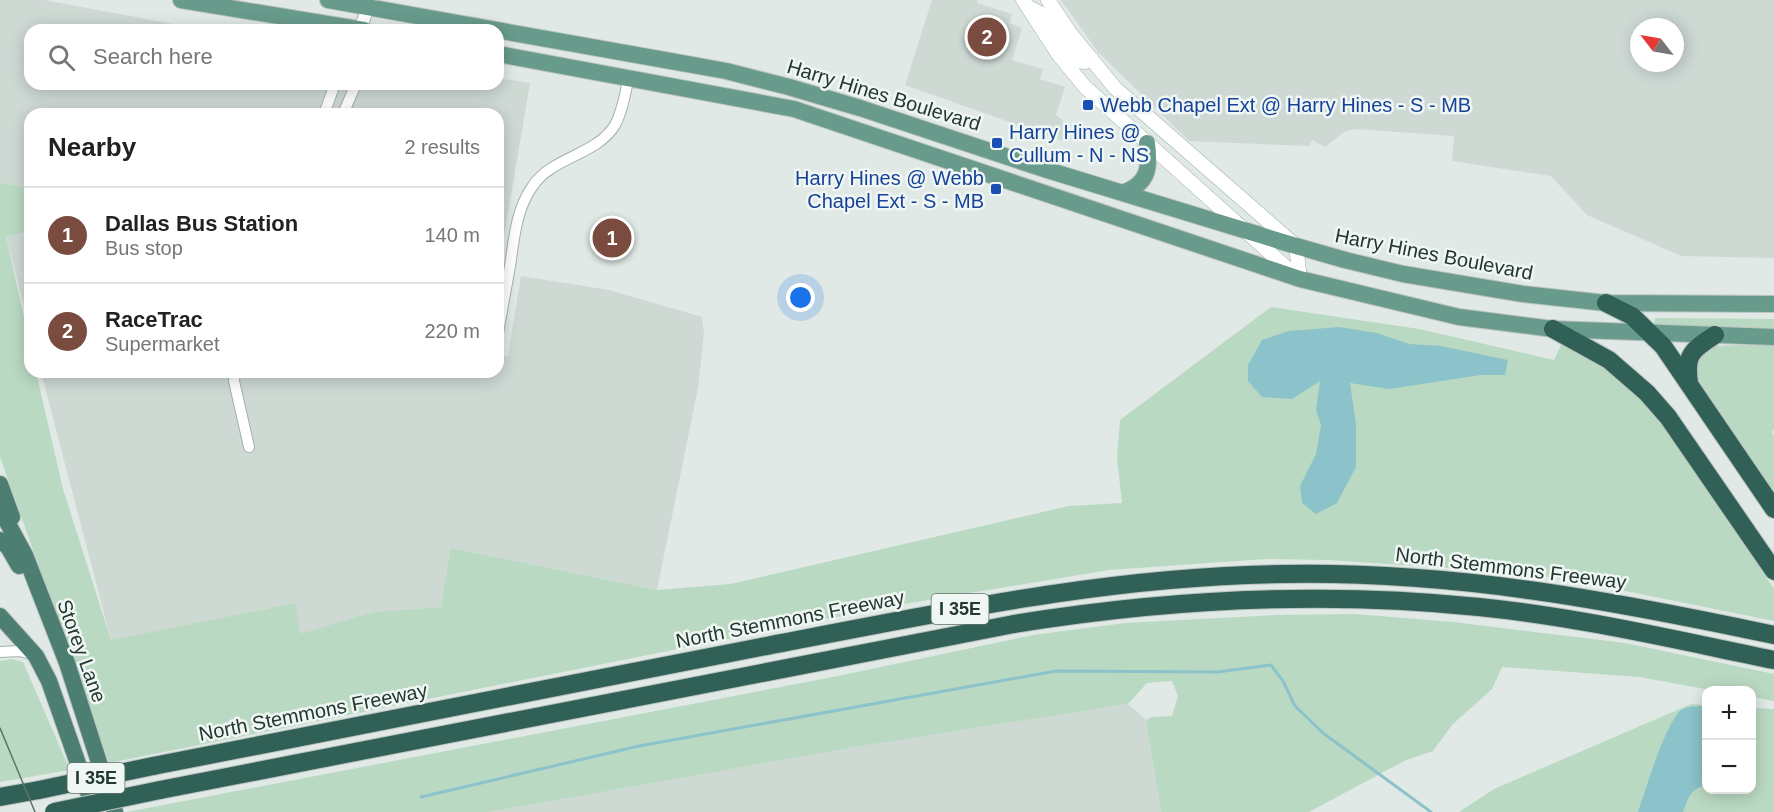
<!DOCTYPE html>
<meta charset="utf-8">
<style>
body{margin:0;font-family:Arial,sans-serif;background:#f6f6f6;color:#222}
.controls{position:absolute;right:18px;bottom:18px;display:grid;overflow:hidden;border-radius:12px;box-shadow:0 3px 15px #0003}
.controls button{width:54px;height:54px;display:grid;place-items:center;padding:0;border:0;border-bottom:2px solid #e0e0e0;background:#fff;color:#222;font:30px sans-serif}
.compass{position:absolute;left:1630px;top:18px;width:54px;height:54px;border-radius:50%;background:#fff;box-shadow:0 3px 15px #0003;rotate:301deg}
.you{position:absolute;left:801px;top:298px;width:21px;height:21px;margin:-15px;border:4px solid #fff;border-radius:50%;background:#1a73e8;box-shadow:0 0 0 9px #1a73e833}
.badge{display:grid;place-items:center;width:39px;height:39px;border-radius:50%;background:#7a4b3f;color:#fff;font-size:20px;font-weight:700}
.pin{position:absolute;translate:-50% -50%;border:3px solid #fff;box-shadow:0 2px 6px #0006}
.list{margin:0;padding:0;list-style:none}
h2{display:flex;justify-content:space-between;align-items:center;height:78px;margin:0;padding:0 24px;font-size:26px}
h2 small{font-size:20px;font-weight:400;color:#767676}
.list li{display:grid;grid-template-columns:39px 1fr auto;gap:18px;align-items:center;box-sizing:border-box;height:96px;padding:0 24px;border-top:2px solid #e0e0e0}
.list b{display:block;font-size:22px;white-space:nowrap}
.list p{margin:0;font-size:20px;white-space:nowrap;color:#767676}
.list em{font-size:20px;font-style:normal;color:#767676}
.icon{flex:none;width:33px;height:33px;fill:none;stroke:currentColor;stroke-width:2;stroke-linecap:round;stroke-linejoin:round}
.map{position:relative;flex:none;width:1774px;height:812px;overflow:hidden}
.search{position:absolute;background:#fff;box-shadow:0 3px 15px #0003;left:24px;top:24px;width:480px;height:66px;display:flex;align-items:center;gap:15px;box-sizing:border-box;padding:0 21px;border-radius:18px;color:#767676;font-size:22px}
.panel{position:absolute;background:#fff;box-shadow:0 3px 15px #0003;left:24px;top:108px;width:480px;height:270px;border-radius:18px}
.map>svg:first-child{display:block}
</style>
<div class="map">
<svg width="1774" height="812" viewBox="0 0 1774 812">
<rect width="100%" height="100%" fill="#e0e9e5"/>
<path fill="#ced9d4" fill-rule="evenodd" d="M0 0H44L205 30H30V84H498V78L530 83 498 272V114H30V188L0 183Z
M932 0H978L977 3 1012 14 1010 23 1022 28 1012 60 1043 69 1040 79 1065 87 1056 115 1062 120 1065 131 1063 141 905 85Z
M1061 0H1774V258L1681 256 1587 215 1551 176 1452 161 1454 136 1355 129 1344 132 1325 147 1312 140 1309 146 1189 141 1098 52ZM1639 27H1675V63H1639Z
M30 231V330L6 237Z
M521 276 609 290 702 317 704 334 698 388 657 590 452 548 441 607 374 612 299 635 294 603 111 640 41 372H498V355L508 356Z
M1128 704 1146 720 1161 812H490L861 746Z"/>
<path fill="#bad9c2" d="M0 183 30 188V231L6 237 30 344V372H36L63 489 111 640 295 603 300 634 374 612 441 607 451 548 657 590 730 584 1069 506 1122 503 1117 458 1120 420 1271 307 1419 329 1554 360 1562 343 1601 362 1651 407 1774 589V621L1571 580 1509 572 1328 560 1266 559 1109 570 892 606 109 763 0 457Z
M1655 318 1774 319V328L1656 326 1654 324Z
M1774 344V429L1772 432 1774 436V497L1694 378V358L1710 346Z
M1355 614 1453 622 1625 643 1774 674V701L1752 697V690H1711L1639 677 1502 667 1492 689 1452 725 1433 751 1406 760 1309 812H1161L1146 720 1152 717 1172 716 1178 696 1172 681 1147 683 1128 704 861 746 490 812H127L833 677 1033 635 1125 623 1277 615Z
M11 659 23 662 70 770 0 782V661Z
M1691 704 1706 705V790H1752V708L1774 709V812H1459L1494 789Z"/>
<path fill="#8cc2ca" d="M1339 327 1377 333 1409 344 1441 346 1508 360 1505 375H1481L1389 389 1350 383 1356 424V467L1337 503 1316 514 1302 503 1300 486 1316 454 1321 425 1316 410 1320 381 1292 399 1262 397 1248 381V365L1262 340 1289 331Z
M1706 706 1705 769 1706 786C1691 787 1688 799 1683 812H1638C1645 792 1667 717 1683 709 1689 706 1700 706 1706 706Z"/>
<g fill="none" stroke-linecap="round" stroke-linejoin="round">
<path stroke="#8cc2ca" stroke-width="3" d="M421 797 639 746 1056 671 1217 672 1271 665 1283 681 1295 706 1323 733 1431 812"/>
<defs>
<path id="minor" d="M324 114 335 84
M343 114 356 84
M498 333C502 311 506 288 510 266 514 239 516 210 532 187 552 156 596 156 615 125 623 111 625 93 629 77
M235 372 234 381 249 447
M0 652 19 651 32 654"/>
<path id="tertiary" d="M360 29 371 0"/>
<path id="secondary" d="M1023 0 1058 54 1085 87 1298 278
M1048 0 1070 33 1115 88 1296 246 1300 279
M1030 8 1044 15 1079 61 1085 62 1091 58"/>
<path id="primary" d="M181 0 364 30
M328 0 676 62 726 71 789 87 860 108 1044 169 1296 246 1345 260 1403 274 1523 294 1606 303 1774 304
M498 54 794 109 1300 279 1459 317 1553 329 1774 337
M1123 193C1149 183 1150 168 1147 143"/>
<path id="trunk" d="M0 484 12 517
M0 509 25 555 67 663 115 812
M0 540 8 547 19 566
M0 616 36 656 49 681 95 812"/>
<path id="motorway" d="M1606 303 1632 316 1663 346 1774 509
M1553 329 1609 360 1647 393 1668 417 1774 571
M1689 383C1685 354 1692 350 1715 335
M153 766C356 726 558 687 761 647 935 614 1105 576 1284 574 1454 571 1609 600 1774 635
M160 790 1014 624C1168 599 1324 591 1479 607 1579 617 1676 640 1774 660
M0 797 39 790"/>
</defs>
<use href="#minor" stroke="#a3b0ab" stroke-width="12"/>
<use href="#tertiary" stroke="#a3b0ab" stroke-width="14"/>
<use href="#secondary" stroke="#a0b4ac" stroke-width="15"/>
<use href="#primary" stroke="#bdc3c1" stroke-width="18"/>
<use href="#trunk" stroke="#bdc3c1" stroke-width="18"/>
<use href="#motorway" stroke="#bdc3c1" stroke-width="20"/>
<use href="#minor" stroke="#fff" stroke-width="10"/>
<use href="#tertiary" stroke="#fff" stroke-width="12"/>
<use href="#secondary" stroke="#fff" stroke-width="14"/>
<use href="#primary" stroke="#689b8c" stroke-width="16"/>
<use href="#trunk" stroke="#4c7e71" stroke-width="16"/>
<use href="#motorway" stroke="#316156" stroke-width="18"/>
<path stroke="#5c746d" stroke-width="1.5" d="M0 728 35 812"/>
<defs>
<path id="motorway-bridge" d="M39 790 153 766
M54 812 160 790"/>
</defs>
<use href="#motorway-bridge" stroke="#bdc3c1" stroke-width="20" stroke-linecap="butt"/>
<use href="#motorway-bridge" stroke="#316156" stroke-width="18"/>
</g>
<g fill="#1a4fb4" stroke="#f0f6f3" stroke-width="2">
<rect x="1082" y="99" width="12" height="12" rx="3"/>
<rect x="991" y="137" width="12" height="12" rx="3"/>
<rect x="990" y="183" width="12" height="12" rx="3"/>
</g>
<g text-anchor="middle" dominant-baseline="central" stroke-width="5" stroke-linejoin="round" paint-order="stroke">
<g fill="#f0f6f3" stroke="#60716b" stroke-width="1.5">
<rect x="931.5" y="594" width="57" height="30" rx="4.5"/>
<rect x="67.5" y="763" width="57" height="30" rx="4.5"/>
</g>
<g font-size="18" font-weight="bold" fill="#223831">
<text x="960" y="609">I 35E</text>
<text x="96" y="778">I 35E</text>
</g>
<g font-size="20" fill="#223831" stroke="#f0f6f3">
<text transform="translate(884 95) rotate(17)">Harry Hines Boulevard</text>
<text transform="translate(1434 254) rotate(11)">Harry Hines Boulevard</text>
<text transform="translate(1511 568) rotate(7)">North Stemmons Freeway</text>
<text transform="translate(790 619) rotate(-11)">North Stemmons Freeway</text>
<text transform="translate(82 651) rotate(70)">Storey Lane</text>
<text transform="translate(313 712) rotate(-11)">North Stemmons Freeway</text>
</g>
<g font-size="20" fill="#164399" stroke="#f0f6f3" text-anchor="start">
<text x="1100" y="105">Webb Chapel Ext @ Harry Hines - S - MB</text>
<text x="1009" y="132">Harry Hines @<tspan x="1009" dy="23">Cullum - N - NS</tspan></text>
<text x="984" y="178" text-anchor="end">Harry Hines @ Webb<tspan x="984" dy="23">Chapel Ext - S - MB</tspan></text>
</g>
</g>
</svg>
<div class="controls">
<button>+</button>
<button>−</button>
</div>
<svg class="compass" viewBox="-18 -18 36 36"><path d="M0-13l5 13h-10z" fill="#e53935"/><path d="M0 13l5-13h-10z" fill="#767676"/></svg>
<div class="you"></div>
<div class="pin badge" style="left:612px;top:238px">1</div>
<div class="pin badge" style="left:987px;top:37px">2</div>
<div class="search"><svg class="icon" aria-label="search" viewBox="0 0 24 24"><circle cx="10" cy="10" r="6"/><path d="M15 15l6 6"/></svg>Search here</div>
<section class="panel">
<h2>Nearby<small>2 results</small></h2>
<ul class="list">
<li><span class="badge">1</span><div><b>Dallas Bus Station</b><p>Bus stop</p></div><em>140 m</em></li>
<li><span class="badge">2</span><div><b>RaceTrac</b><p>Supermarket</p></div><em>220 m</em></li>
</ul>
</section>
</div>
